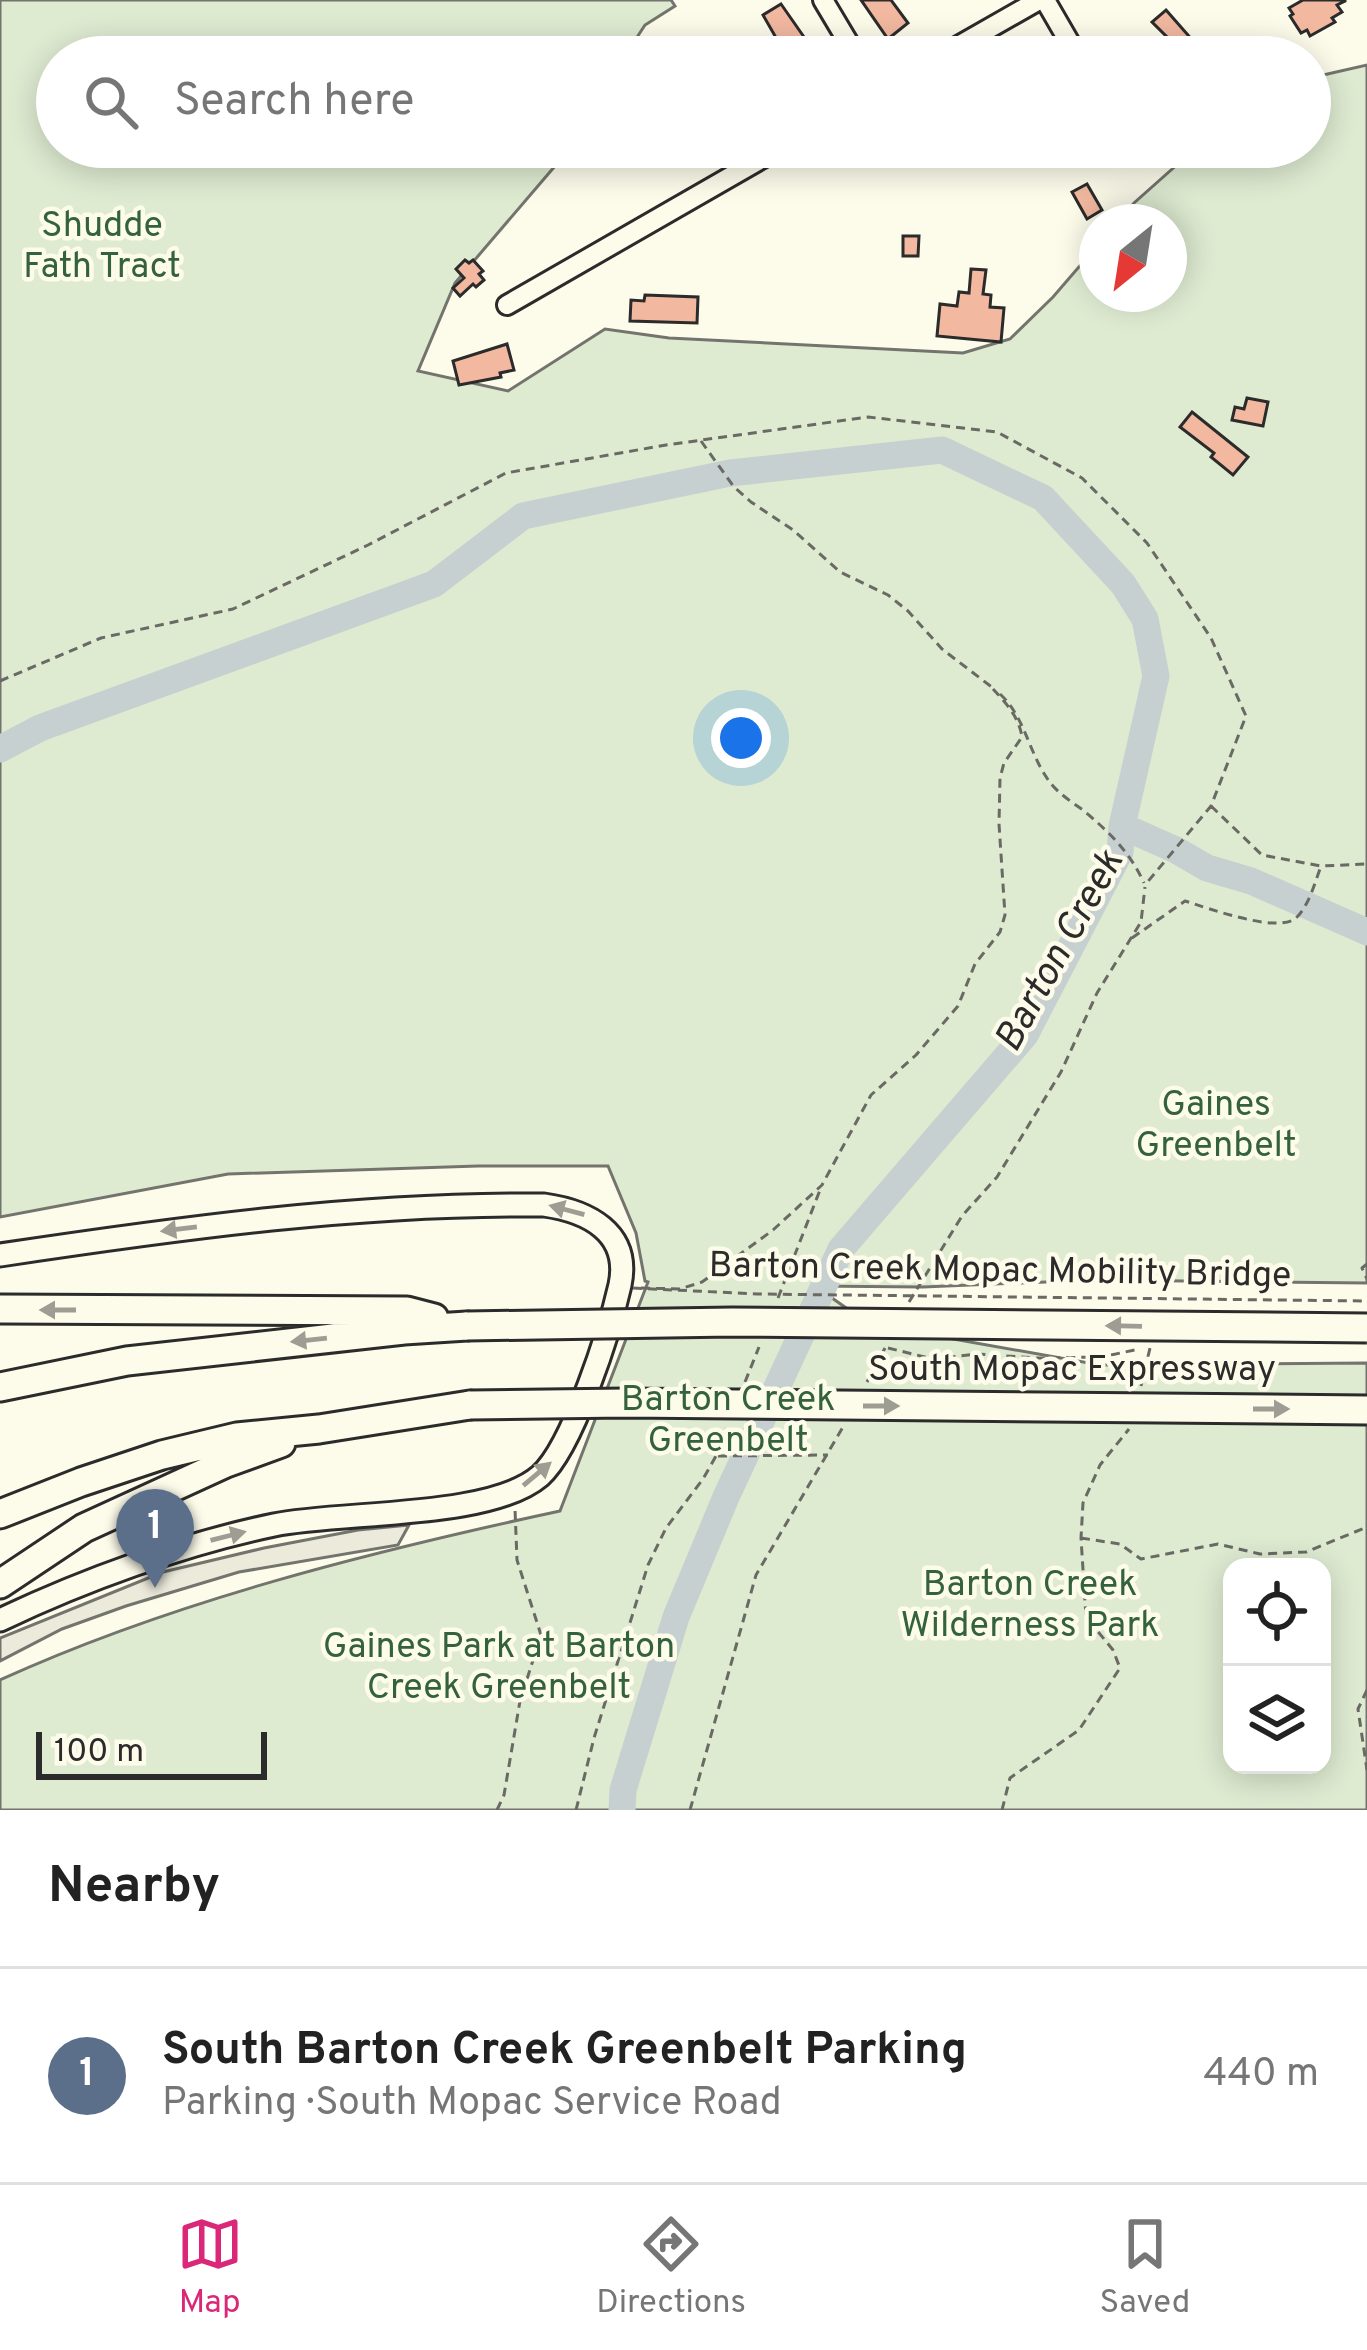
<!DOCTYPE html>
<meta charset="utf-8">
<style>
body{margin:0;font-family:Overpass,sans-serif;background:#f2f2f2;color:#222}
.controls{position:absolute;right:36px;bottom:36px;display:grid;overflow:hidden;border-radius:24px;box-shadow:0 6px 30px #0003}
.controls button{width:108px;height:108px;display:grid;place-items:center;padding:0;border:0;border-bottom:3px solid #e0e0e0;background:#fff;color:#222;font:60px sans-serif}
.compass{position:absolute;left:1079px;top:204px;width:108px;height:108px;border-radius:50%;background:#fff;box-shadow:0 6px 30px #0003;rotate:210deg}
.scale{position:absolute;left:36px;bottom:30px;width:231px;box-sizing:border-box;padding-left:12px;border:6px solid #2b2b2b;border-top:0;font-size:33px;line-height:42px;white-space:nowrap;color:#2b2b2b;-webkit-text-stroke:9px #fdfbea;paint-order:stroke}
.you{position:absolute;left:741px;top:738px;width:42px;height:42px;margin:-30px;border:9px solid #fff;border-radius:50%;background:#1a73e8;box-shadow:0 0 0 18px #1a73e833}
.badge{display:grid;place-items:center;width:78px;height:78px;border-radius:50%;background:#db2777;color:#fff;font-size:39px;font-weight:700}
.pin{position:absolute;translate:-50% -99px;filter:drop-shadow(0 3px 6px #0008)}
.pin::after{content:'';position:absolute;top:63px;width:42px;height:36px;background:inherit;clip-path:polygon(0 0,100% 0,50% 100%)}
.list{margin:0;padding:0;list-style:none}
h2{display:flex;justify-content:space-between;align-items:center;height:156px;margin:0;padding:0 48px;font-size:51px}
h2 small{font-size:39px;font-weight:400;color:#767676}
.list li{display:grid;grid-template-columns:78px 1fr auto;gap:36px;align-items:center;box-sizing:border-box;height:216px;padding:0 48px;border-top:3px solid #e0e0e0}
.list b{display:block;font-size:45px;white-space:nowrap}
.list p{margin:0;font-size:39px;white-space:nowrap;color:#767676}
.list em{font-size:39px;font-style:normal;color:#767676}
.icon{flex:none;width:66px;height:66px;fill:none;stroke:currentColor;stroke-width:2;stroke-linecap:round;stroke-linejoin:round}
.map{position:relative;flex:none;width:1367px;height:1810px;overflow:hidden}
.search{position:absolute;background:#fff;box-shadow:0 6px 30px #0003;left:36px;right:36px;top:36px;height:132px;display:flex;align-items:center;gap:30px;box-sizing:border-box;padding:0 42px;border-radius:66px;color:#767676;font-size:45px}
.sheet{height:372px;background:#fff}
nav{display:flex;justify-content:space-around;align-items:center;box-sizing:border-box;height:168px;border-top:3px solid #e0e0e0;background:#fff;font-size:33px;color:#767676}
nav a{display:grid;justify-items:center;gap:6px}
nav .on{color:#db2777}
.map>svg:first-child{display:block}
</style>
<div class="map">
<svg width="1367" height="1810" viewBox="0 0 1367 1810">
<rect width="100%" height="100%" fill="#fdfbea"/>
<path fill="#deebd1" stroke="#74746e" stroke-width="3" fill-rule="evenodd" d="M0 0H671L675 6 645 25 624 57H57V147H567L555 166 455 283 418 371 508 391 605 329 669 338 963 353 1010 339 1053 297 1097 246V294H1169V222H1118L1134 203 1197 147H1310V78L1367 65V1283L1094 1280 923 1287 815 1286 869 1324 1100 1365 1367 1363V1810H0V1680C173 1601 374 1551 560 1511L648 1282 645 1281 636 1233 608 1166H478L228 1174 0 1217ZM1232 1567H1322V1765H1232Z"/>
<path fill="#eceadb" stroke="#74746e" stroke-width="3" d="M409 1525 398 1545 239 1572 126 1606 62 1629 0 1661V1638L163 1572 264 1548 358 1530Z"/>
<g fill="none" stroke-linecap="round" stroke-linejoin="round">
<path stroke="#c7d0d0" stroke-width="27" d="M0 749 40 728 434 584 523 516 730 473 942 450 1043 498 1123 584 1145 619 1156 676 1122 826 1120 852 1025 1035 841 1249 726 1497 676 1617 623 1790 622 1810
M1122 826 1176 850 1207 868 1251 881 1367 932"/>
</g>
<path fill="#f2b8a0" stroke="#2b2b2b" stroke-width="3" d="M861 0H891L908 23 888 39Z
M1303 0H1345V1L1337 5 1342 12 1332 18 1335 22 1310 36 1307 30 1301 33 1290 16 1293 14 1289 8Z
M781 4 804 37 783 50 763 15Z
M1166 10 1202 51 1195 57H1151L1170 40 1152 22Z
M1087 184 1102 210 1087 219 1072 192Z
M903 236H919L918 256H903Z
M465 260 469 263 473 260 483 271 479 274 484 280 476 287 473 284 460 296 453 288 464 278 456 269Z
M971 269 986 270 983 294 991 295 990 307 1004 308 1001 342 937 336 940 304 957 306 959 292 969 293Z
M645 295 698 297 697 323 630 321 631 300 644 301Z
M507 344 514 370 500 373 501 377 459 385 453 361Z
M1247 398 1268 402 1263 426 1232 420 1235 407 1244 409Z
M1192 412 1248 457 1233 475 1211 457 1214 453 1180 427Z"/>
<g fill="none" stroke-linecap="round" stroke-linejoin="round">
<defs>
<path id="minor" d="M823 0 857 57
M1045 0 1078 57
M939 57 1039 0
M507 305 782 147"/>
<path id="major" d="M0 1255C180 1228 362 1203 544 1205 587 1211 631 1232 620 1285 610 1329 573 1447 540 1476 490 1519 342 1511 274 1525 183 1544 84 1580 0 1620"/>
<path id="highway" d="M0 1309 407 1311 434 1318
M0 1387 127 1361 404 1330 467 1326
M0 1514 81 1482 162 1455 237 1437 319 1429 470 1405
M0 1584 84 1528 226 1463 281 1443"/>
</defs>
<use href="#minor" stroke="#2b2b2b" stroke-width="24"/>
<use href="#major" stroke="#2b2b2b" stroke-width="27"/>
<use href="#highway" stroke="#2b2b2b" stroke-width="33"/>
<path stroke="#6a6964" stroke-width="3" stroke-dasharray="9 6" stroke-linecap="butt" d="M701 441 734 487 751 502 793 530 840 572 888 595 908 611 942 649 993 688
M0 681 101 638 233 609 368 545 506 473 666 445 868 417 997 432 1082 478 1147 543 1211 638 1246 716 1211 806 1145 885
M1000 694C1027 719 1029 758 1053 786 1061 795 1073 803 1083 810 1109 832 1130 852 1144 883
M1211 806 1262 855 1321 866 1367 864
M1132 938 1185 901C1208 908 1278 934 1296 918 1309 906 1315 882 1321 866
M1367 1264 1362 1268 1367 1279
M641 1288 680 1289 702 1282 773 1230 822 1185 871 1095 916 1055 958 1006 975 964 1000 932 1005 915 999 824 1000 778 1004 763 1022 737C1019 717 1006 703 993 689
M778 1298 820 1190
M909 1302 962 1216 997 1177 1061 1072 1097 993 1141 922 1145 887
M888 1348 933 1359 977 1354 1038 1358 1102 1357 1139 1349
M745 1382 759 1347
M867 1382 885 1348
M1141 1386 1150 1348
M718 1456 828 1455
M1081 1538 1120 1544 1141 1559 1218 1544 1260 1554 1306 1552 1367 1527
M1367 1690 1358 1709 1367 1770
M497 1810 504 1795 520 1701 541 1635 517 1560 515 1509
M576 1810 594 1738 648 1565 666 1528 703 1479 716 1456 728 1425
M690 1810 756 1575 843 1427
M1002 1810 1010 1778 1079 1730 1120 1668 1113 1650 1086 1617 1081 1538 1083 1503 1100 1465 1129 1429"/>
<use href="#minor" stroke="#fdfbea" stroke-width="18"/>
<use href="#major" stroke="#fdfbea" stroke-width="21"/>
<use href="#highway" stroke="#fdfbea" stroke-width="27"/>
<defs>
<path id="highway-bridge" d="M467 1326 732 1322 1367 1328
M470 1405 625 1403 1367 1410"/>
</defs>
<use href="#highway-bridge" stroke="#2b2b2b" stroke-width="33" stroke-linecap="butt"/>
<path stroke="#6a6964" stroke-width="3" stroke-dasharray="9 6" stroke-linecap="butt" d="M633 1288 757 1294 1367 1301"/>
<use href="#highway-bridge" stroke="#fdfbea" stroke-width="27"/>
</g>
<defs><path id="oneway-solid" d="M-6-.8H1V-3.2L6.5 0L1 3.2V.8H-6Z" transform="scale(3)"/></defs>
<g fill="#9e9d94">
<use href="#oneway-solid" transform="translate(567 1210) rotate(-165)"/>
<use href="#oneway-solid" transform="translate(179 1229) rotate(173)"/>
<use href="#oneway-solid" transform="translate(58 1310) rotate(-180)"/>
<use href="#oneway-solid" transform="translate(1124 1326) rotate(-179)"/>
<use href="#oneway-solid" transform="translate(309 1340) rotate(174)"/>
<use href="#oneway-solid" transform="translate(881 1406)"/>
<use href="#oneway-solid" transform="translate(1271 1409)"/>
<use href="#oneway-solid" transform="translate(537 1474) rotate(-40)"/>
<use href="#oneway-solid" transform="translate(228 1536) rotate(-14)"/>
</g>
<g text-anchor="middle" dominant-baseline="central" stroke-width="9" stroke-linejoin="round" paint-order="stroke">
<g font-size="36" fill="#34623c" stroke="#fdfbea">
<text x="102" y="227">Shudde<tspan x="102" dy="41">Fath Tract</tspan></text>
<text x="1216" y="1106">Gaines<tspan x="1216" dy="41">Greenbelt</tspan></text>
<text x="728" y="1401">Barton Creek<tspan x="728" dy="41">Greenbelt</tspan></text>
<text x="1030" y="1586">Barton Creek<tspan x="1030" dy="41">Wilderness Park</tspan></text>
<text x="499" y="1648">Gaines Park at Barton<tspan x="499" dy="41">Creek Greenbelt</tspan></text>
</g>
<g font-size="36" fill="#2b2b2b" stroke="#fdfbea">
<text transform="translate(1000 1272) rotate(1)">Barton Creek Mopac Mobility Bridge</text>
<text x="1072" y="1371">South Mopac Expressway</text>
</g>
<g font-size="39" font-style="italic" fill="#2b2b2b" stroke="#fdfbea">
<text transform="translate(1061 952) rotate(-61)">Barton Creek</text>
</g>
</g>
</svg>
<div class="controls">
<button><svg class="icon" aria-label="locate" viewBox="0 0 24 24"><circle cx="12" cy="12" r="6"/><path d="M12 2v4M12 18v4M2 12h4M18 12h4"/></svg></button>
<button><svg class="icon" aria-label="layers" viewBox="0 0 24 24"><path d="M12 4l9 5-9 5-9-5zM3 14l9 5 9-5"/></svg></button>
</div>
<svg class="compass" viewBox="-18 -18 36 36"><path d="M0-13l5 13h-10z" fill="#e53935"/><path d="M0 13l5-13h-10z" fill="#767676"/></svg>
<div class="scale">100 m</div>
<div class="you"></div>
<div class="pin badge" style="left:155px;top:1588px;background:#5c6f8a">1</div>
<div class="search"><svg class="icon" aria-label="search" viewBox="0 0 24 24"><circle cx="10" cy="10" r="6"/><path d="M15 15l6 6"/></svg>Search here</div>
</div>
<section class="sheet">
<h2>Nearby<small></small></h2>
<ul class="list">
<li><span class="badge" style="background:#5c6f8a">1</span><div><b>South Barton Creek Greenbelt Parking</b><p>Parking · South Mopac Service Road</p></div><em>440 m</em></li>
</ul>
</section>
<nav>
<a class="on"><svg class="icon" aria-label="map" viewBox="0 0 24 24"><path d="M3 6l6-2 6 2 6-2v14l-6 2-6-2-6 2zM9 4v14M15 6v14"/></svg>Map</a>
<a><svg class="icon" aria-label="directions" viewBox="0 0 24 24"><path d="M12 3l9 9-9 9-9-9zM9 14v-3h6M13 9l2 2-2 2"/></svg>Directions</a>
<a><svg class="icon" aria-label="saved" viewBox="0 0 24 24"><path d="M7 4h10v16l-5-4-5 4z"/></svg>Saved</a>
</nav>
